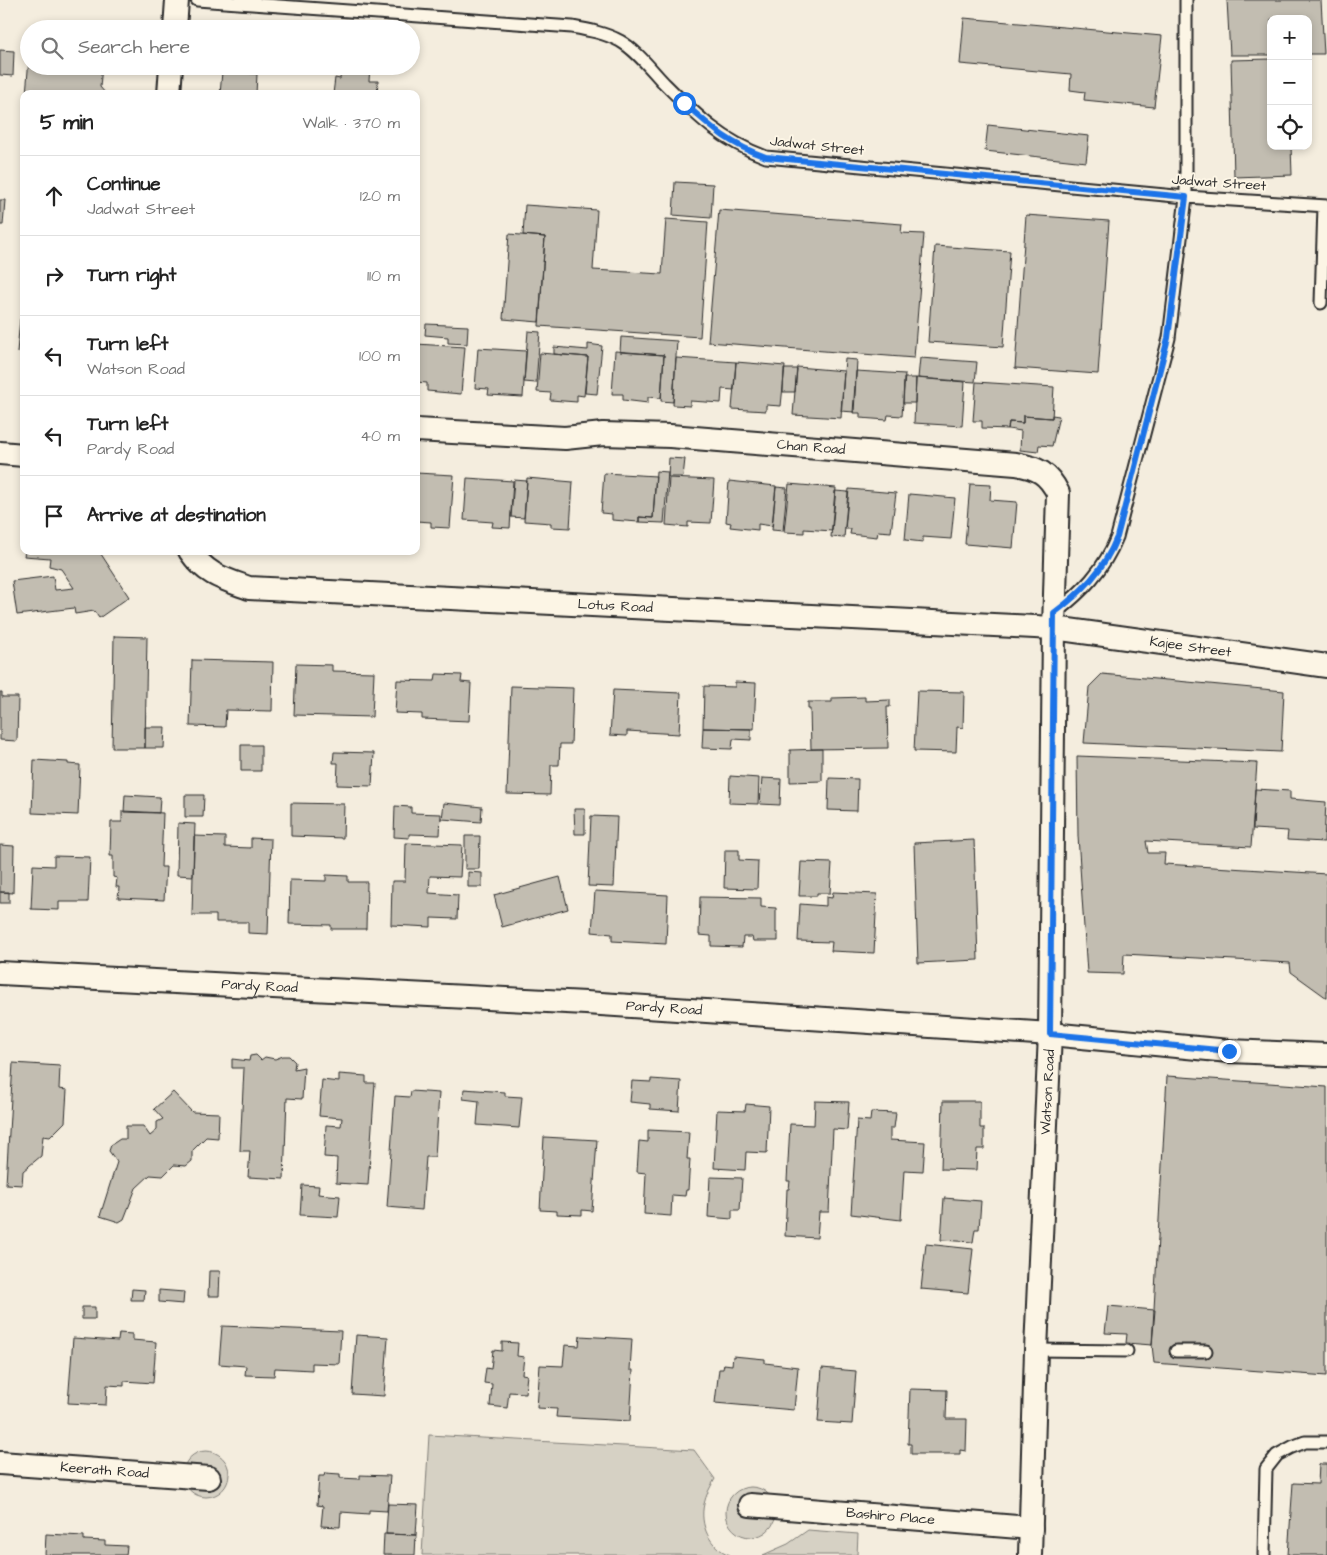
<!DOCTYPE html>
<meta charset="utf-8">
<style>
body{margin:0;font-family:"Architects Daughter",sans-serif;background:#f6f6f6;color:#222}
.controls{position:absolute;right:15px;top:15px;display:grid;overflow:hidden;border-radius:10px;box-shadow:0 2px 8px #0003}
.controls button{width:45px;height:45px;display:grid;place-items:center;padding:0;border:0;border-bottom:1px solid #e0e0e0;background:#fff;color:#222;font:25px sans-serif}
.stop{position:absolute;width:15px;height:15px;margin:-11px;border:4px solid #1a73e8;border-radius:50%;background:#fff}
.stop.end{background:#1a73e8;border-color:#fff;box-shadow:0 1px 5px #0008}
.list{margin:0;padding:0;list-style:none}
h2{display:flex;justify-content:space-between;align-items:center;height:65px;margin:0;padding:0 20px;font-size:21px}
h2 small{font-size:16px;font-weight:400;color:#767676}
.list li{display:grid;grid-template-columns:32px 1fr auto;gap:15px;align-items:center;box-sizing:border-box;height:80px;padding:0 20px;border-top:1px solid #e0e0e0}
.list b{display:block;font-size:19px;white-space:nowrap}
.list p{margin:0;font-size:16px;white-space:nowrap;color:#767676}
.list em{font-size:16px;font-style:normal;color:#767676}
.icon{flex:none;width:28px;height:28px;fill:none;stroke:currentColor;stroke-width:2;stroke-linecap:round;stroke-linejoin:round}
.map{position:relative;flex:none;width:1327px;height:1555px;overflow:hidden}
.search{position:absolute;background:#fff;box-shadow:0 2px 8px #0003;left:20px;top:20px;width:400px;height:55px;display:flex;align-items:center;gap:12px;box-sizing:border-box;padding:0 18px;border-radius:28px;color:#767676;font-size:19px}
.panel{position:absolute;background:#fff;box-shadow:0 2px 8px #0003;left:20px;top:90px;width:400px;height:465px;border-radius:10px}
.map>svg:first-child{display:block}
</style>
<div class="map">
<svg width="1327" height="1555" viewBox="0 0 1327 1555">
<rect width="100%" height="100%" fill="#f4edde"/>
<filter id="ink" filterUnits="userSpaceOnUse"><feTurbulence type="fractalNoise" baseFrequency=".02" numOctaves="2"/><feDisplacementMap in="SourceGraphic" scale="10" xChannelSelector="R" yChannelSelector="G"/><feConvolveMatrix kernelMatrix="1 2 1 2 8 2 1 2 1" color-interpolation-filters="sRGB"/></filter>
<g filter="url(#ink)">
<path fill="#d6d1c4" stroke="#807e78" d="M429 1435 694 1450 715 1479C710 1487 706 1495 704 1504 699 1525 710 1548 730 1555H422Z
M183 1474a23 23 0 1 1 46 0a23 23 0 1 1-46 0Z
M726 1512a25 25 0 1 1 50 0a25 25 0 1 1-50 0Z
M808 1530 858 1534 857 1555H763L788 1544Z"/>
<path fill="#c2bdb1" stroke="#2b2b2b" d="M1227 0H1321L1324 54H1308V19H1271V55H1230Z
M964 18 1162 36 1154 107 1084 100 1085 92 1070 90 1071 74 960 64Z
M0 50 14 51 13 76 0 75Z
M29 59V66H102L100 87 106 94H26Z
M1271 59V146H1291L1292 175 1234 177 1231 60Z
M341 66H370L369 81H378L377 94H333L335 78 340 79Z
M222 72 257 74 256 94H220Z
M988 125 1089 136 1086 162 985 151Z
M675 182 713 184 711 218 673 215Z
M0 200H5L3 225H0Z
M525 205 597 210 593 270 662 274 666 219 708 222 700 337 539 326 545 237 523 235Z
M719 210 902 224 901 233 924 234 914 358 708 342Z
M1026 215 1109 221 1098 374 1015 368Z
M509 234 545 237 539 322 503 319Z
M935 246 1010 251 1003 347 928 342Z
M20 319H24V352H17Z
M426 324 468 326 467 344 448 343V337L425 335Z
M528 331 540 332 536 383 524 382Z
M416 332H418L416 344 465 347 461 394 427 391V383L416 382Z
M621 337 677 341 673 402 661 401 664 355 620 352Z
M588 344 602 346 597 394 585 393 588 357 554 354V347L588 350Z
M478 348 526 351 523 397 488 395 489 389 475 388Z
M615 351 664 355 661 398 648 397V403L623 400V394H612Z
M540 353 588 357 584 396 577 395V402L550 400 551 393 537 392Z
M676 358 736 362 734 390 722 389 721 403 690 401V406L673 405Z
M920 358 977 362 975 382 918 378Z
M845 359 857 360 854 412 841 411Z
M736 362 785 366 781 406 766 405V411L732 409Z
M797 367 844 371 841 418 793 415Z
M784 369H797L795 392H783Z
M856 371 905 374 902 416 888 415 887 420 860 418V413H853Z
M904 378H916L915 403H903Z
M916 378 965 382 962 426 914 423Z
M976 382 1054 387 1052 418 1023 416V423L1009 422 1008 429 982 428V421H973Z
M1052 415 1059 416 1052 446 1039 445 1038 452 1020 450 1021 431 1008 429 1009 422 1023 423V416L1052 418Z
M669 458 685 459 683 477H668Z
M656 471 668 472 664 523 639 522V517L653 518Z
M416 473 454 475 450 528 431 527V522L416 521Z
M604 473 656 476 653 518 639 517V522L612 520V514L601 513Z
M467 478 513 481 510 528 492 527 493 522 464 520Z
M527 478 573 482 570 528 551 527V523L524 521Z
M669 478 714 480 711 523 688 522V527L666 525Z
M514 480 527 481 524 518 511 517Z
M729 481 776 486 772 526 758 524V530L730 527 731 523 726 522Z
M789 484 836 488 832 531 804 529V533L784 532Z
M970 484 991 485 990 500 1017 502 1013 548 965 544Z
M776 487 787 488 783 531 772 530Z
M849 489 896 493 891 532 878 531 877 537 850 534 851 529H845Z
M835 491 848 492 844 538 831 537Z
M909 494 955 498 951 539 923 537V542L905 540Z
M25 551H99L129 597 99 618 94 611 75 614 74 608 17 615 12 581 53 576 55 590 74 588 61 569 49 566 50 558 24 556Z
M114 636 147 637 145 748H112Z
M192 660 273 662 272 711 226 710 225 727 190 726Z
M296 664 332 665V671L374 672 372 717 294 715Z
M436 674 462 675 461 682 471 683 469 721 422 719V714L395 713 397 680 435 681Z
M1102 674 1284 691 1281 752 1084 743 1089 687Z
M735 682 756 683 754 729 703 728 704 686 735 687Z
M511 686 573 688 571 744H560L559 765H551L550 795 507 794Z
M613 690 681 693 679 734 627 731V736L610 735Z
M917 691 964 692 963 728 957 727 956 752 914 751Z
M0 692H2V697H18L17 741 0 740Z
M865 697V701L890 700V707H887L888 748 811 749 810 709H808V702H832V698Z
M145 727H165L164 748H145Z
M703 728 751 729V740L733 739 732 749 702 748Z
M241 745H261V771H241Z
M822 749V781L790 782V750Z
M334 752 374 753 372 786 337 785 338 763H333Z
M1077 756 1257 763 1251 847 1146 841 1148 853H1165L1164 864 1327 874V998L1291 972 1290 963 1124 954 1123 974 1087 973 1078 836Z
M34 760 68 762V764L80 765 78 815 32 813Z
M730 776 759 778 758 804 729 803Z
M762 778 781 779 780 805 760 804Z
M829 778 858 779 857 811 828 810Z
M1255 789 1290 791V799L1326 802 1324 842 1287 840 1288 831 1253 829Z
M125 795 160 797 159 813 124 812Z
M185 795H204L203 817H185Z
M291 803 344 804 343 838 291 836Z
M444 803 482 807 481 822 442 819Z
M395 806 411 807V813L441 814 440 835 409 834V838L394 837Z
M574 809H585V834H575Z
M122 811 163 813 161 867H166L164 900 118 898 119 887H116L117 878 113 877V856H110L111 822H122Z
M591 816 617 817 614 887 588 886Z
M178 823 195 824 193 876 177 875Z
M194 836 225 837V847L251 848V838L271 839 268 934 248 933V922H216V915H192Z
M465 836H480L479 869H465Z
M974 840 978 960 918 963 914 843Z
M406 843 462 845 460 877 430 876 429 893 458 895 457 919 431 918V927L391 925 392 881H405Z
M0 845 14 846 13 893 0 892Z
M725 850H739V860L758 861 757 889 724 888Z
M54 856 90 857 88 902H59V910L31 909 33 865 54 866Z
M801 862 832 863 830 893H817V896H799Z
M468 872 482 873V887H468Z
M326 875 348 876V882H367L366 929H331V925L289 924 290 880 326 881Z
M560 877 568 909 502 927 494 895Z
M595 891 668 895 666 944 612 941V934L592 932Z
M0 892H9V903H0Z
M833 892 877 894 874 953 831 951 832 942 798 941 800 904 826 906V897L832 898Z
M700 897 761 898V907L776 908V933H778V941H753L752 937H743L742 947 711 946V936L699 935Z
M256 1055 261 1060 265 1057 275 1059 283 1056H289L295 1062 294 1069 304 1067 302 1099 287 1098 284 1179 248 1177 250 1151H240L244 1068H232V1059L249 1061 250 1056Z
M13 1063 60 1066 59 1089 67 1090 65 1122 50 1137 43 1136 41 1156 23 1171 22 1185 6 1184Z
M339 1074 366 1076V1083H375L368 1185 336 1183 337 1158 324 1157 326 1125 341 1126 342 1118 319 1116 322 1080 339 1082Z
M1167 1076 1327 1087V1376L1154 1363 1152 1345Z
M651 1079 681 1081 679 1111 650 1109V1104L630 1102 632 1081 651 1082Z
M464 1089 505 1092V1096L522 1097 519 1128 477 1125 479 1101 463 1099Z
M411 1091 439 1093 435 1157H426L422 1210 387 1207 395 1096 410 1097Z
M173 1092 192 1112 219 1113 218 1138 206 1137 192 1151V1161L186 1166 174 1165 163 1176 150 1175 136 1188 124 1219 119 1222 100 1216 117 1162 109 1151 111 1145 120 1139H126V1126H143L150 1136 157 1130V1122L163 1119 154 1109Z
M815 1101 849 1102 847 1130 833 1129 829 1212H819L817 1238 785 1236 787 1189H789L790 1181H787L790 1124 814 1125Z
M943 1101H980V1128H984V1149H977L976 1170 941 1169Z
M746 1104 769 1106 767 1153 746 1152 745 1170 714 1168 717 1110 745 1111Z
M871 1112 896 1113 894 1128H890V1140L925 1142 923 1171 904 1170 901 1220 851 1214 857 1120 870 1121Z
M648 1130 689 1132 687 1159H690L688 1190H686L685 1196 672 1195 671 1216 644 1214 646 1173 637 1172 639 1141 648 1142Z
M544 1137 597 1140 592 1211 582 1210V1215L557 1214V1211L540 1210Z
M710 1177 742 1178 740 1210H732V1219L708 1217Z
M302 1185 319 1186 318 1194 340 1196 338 1217 300 1215Z
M944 1198 981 1201 979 1229H975L973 1242 941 1240Z
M926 1244 973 1249 968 1293 921 1289Z
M209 1271H220L219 1296H208Z
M132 1289 145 1290 144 1300H131Z
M159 1290 184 1292 183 1304 159 1302Z
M1108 1306 1155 1310 1152 1345 1126 1343 1127 1334 1105 1333Z
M82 1307H95V1319H82Z
M222 1326 341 1331 339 1364 312 1363V1370L275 1368 274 1376 245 1375 246 1366 219 1364Z
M119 1333 132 1334V1340L156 1342 153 1383 124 1381V1386L107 1385 106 1405 68 1403 73 1338 118 1341Z
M356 1335 388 1337 384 1396 352 1394Z
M580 1336 632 1339 630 1370H633L630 1421 556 1417 557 1409 537 1408 540 1365 563 1366 565 1345 579 1346Z
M502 1342 518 1343 517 1356 524 1357 522 1374 527 1375 525 1393 509 1392 507 1408 490 1406 492 1384 484 1383 486 1368 491 1369 493 1350 502 1351Z
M733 1356 765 1359V1363L798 1367 794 1410 715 1403 719 1369H723L724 1364 732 1365Z
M822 1368 856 1371 852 1424 818 1422Z
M910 1389 947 1390 946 1419H967L966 1451 960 1450V1454H911V1444H908Z
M1319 1464H1327V1555H1288L1293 1483 1318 1484Z
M325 1473 340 1474V1478L360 1479V1475L390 1476 387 1511 369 1510V1514L341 1512 340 1527 321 1526 323 1506 317 1505 319 1476H324Z
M388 1504 418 1505 416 1535 386 1534Z
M46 1534 84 1536V1540L105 1541V1545L127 1546 126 1555H45Z
M384 1534 416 1535 415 1555H383Z"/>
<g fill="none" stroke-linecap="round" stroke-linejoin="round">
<defs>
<path id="service" d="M197 0 572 27C589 30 605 33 620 41 636 50 650 68 662 81 696 115 720 140 766 157L1186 197 1327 206
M1321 303 1324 206
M1055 613C1082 592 1104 570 1117 537L1169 338 1186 197V0
M1036 1350 1127 1351
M1176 1351H1206
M1264 1555 1266 1469 1277 1455 1292 1447 1305 1442H1327"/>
<g id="minor">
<path d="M175 29 177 0"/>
<path d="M169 94 171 66"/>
<path id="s1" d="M416 430 565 438 603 434 670 436 1016 464C1038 468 1048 473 1058 493L1054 628 1050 1034 1036 1350 1030 1555"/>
<path d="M0 453 24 455"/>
<path id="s2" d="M190 551C206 575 224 579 249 588L1054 628 1327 666"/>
<path id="s3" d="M0 973 586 1003 1050 1034 1229 1051 1327 1055"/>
<path id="s4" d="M0 1463 209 1478"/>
<path id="s5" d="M750 1505 1031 1528"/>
</g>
</defs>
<use href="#service" stroke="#2b2b2b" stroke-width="15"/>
<use href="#minor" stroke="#2b2b2b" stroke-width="26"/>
<use href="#service" stroke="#fcf5e5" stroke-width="11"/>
<use href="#minor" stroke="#fcf5e5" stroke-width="22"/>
</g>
</g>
<g fill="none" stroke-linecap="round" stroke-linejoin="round" filter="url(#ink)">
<path stroke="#1a73e8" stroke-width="6" d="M684 103C713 129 729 144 766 157L1186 197 1168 338 1117 537C1104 570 1082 592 1054 613L1050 1034 1229 1051"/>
</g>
<g text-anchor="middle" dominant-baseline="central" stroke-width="4" stroke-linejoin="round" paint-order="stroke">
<g font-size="14" fill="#2b2b2b" stroke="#fcf5e5">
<text transform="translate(817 146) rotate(6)">Jadwat Street</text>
<text transform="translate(1219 183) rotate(4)">Jadwat Street</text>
<text stroke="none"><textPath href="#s1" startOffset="396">Chan Road</textPath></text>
<text stroke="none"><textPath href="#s2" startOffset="438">Lotus Road</textPath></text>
<text stroke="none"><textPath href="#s2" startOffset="1015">Kajee Street</textPath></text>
<text stroke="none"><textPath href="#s3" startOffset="260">Pardy Road</textPath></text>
<text stroke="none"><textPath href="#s3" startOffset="665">Pardy Road</textPath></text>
<text transform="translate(1048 1092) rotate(-87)">Watson Road</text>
<text stroke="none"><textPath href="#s4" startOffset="105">Keerath Road</textPath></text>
<text stroke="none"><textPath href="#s5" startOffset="141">Bashiro Place</textPath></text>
</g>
</g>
</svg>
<div class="controls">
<button>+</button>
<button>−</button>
<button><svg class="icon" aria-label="locate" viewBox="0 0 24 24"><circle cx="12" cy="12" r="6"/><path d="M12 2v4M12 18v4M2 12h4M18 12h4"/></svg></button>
</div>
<div class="stop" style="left:684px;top:103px"></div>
<div class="stop end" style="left:1229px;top:1051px"></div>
<div class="search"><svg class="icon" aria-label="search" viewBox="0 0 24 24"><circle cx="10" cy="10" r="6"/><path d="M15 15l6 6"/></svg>Search here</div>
<section class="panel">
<h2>5 min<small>Walk · 370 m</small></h2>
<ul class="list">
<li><svg class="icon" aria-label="ahead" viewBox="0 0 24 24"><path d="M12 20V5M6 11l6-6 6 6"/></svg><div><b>Continue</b><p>Jadwat Street</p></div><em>120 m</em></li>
<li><svg class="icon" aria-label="right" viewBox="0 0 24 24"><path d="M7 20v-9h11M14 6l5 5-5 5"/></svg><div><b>Turn right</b></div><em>110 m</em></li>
<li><svg class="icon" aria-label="left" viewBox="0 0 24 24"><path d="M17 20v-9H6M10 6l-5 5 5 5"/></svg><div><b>Turn left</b><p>Watson Road</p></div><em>100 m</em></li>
<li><svg class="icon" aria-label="left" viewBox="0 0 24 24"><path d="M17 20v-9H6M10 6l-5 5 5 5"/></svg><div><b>Turn left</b><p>Pardy Road</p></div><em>40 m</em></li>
<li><svg class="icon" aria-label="arrive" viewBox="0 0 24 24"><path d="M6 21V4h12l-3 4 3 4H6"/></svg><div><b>Arrive at destination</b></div></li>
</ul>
</section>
</div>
